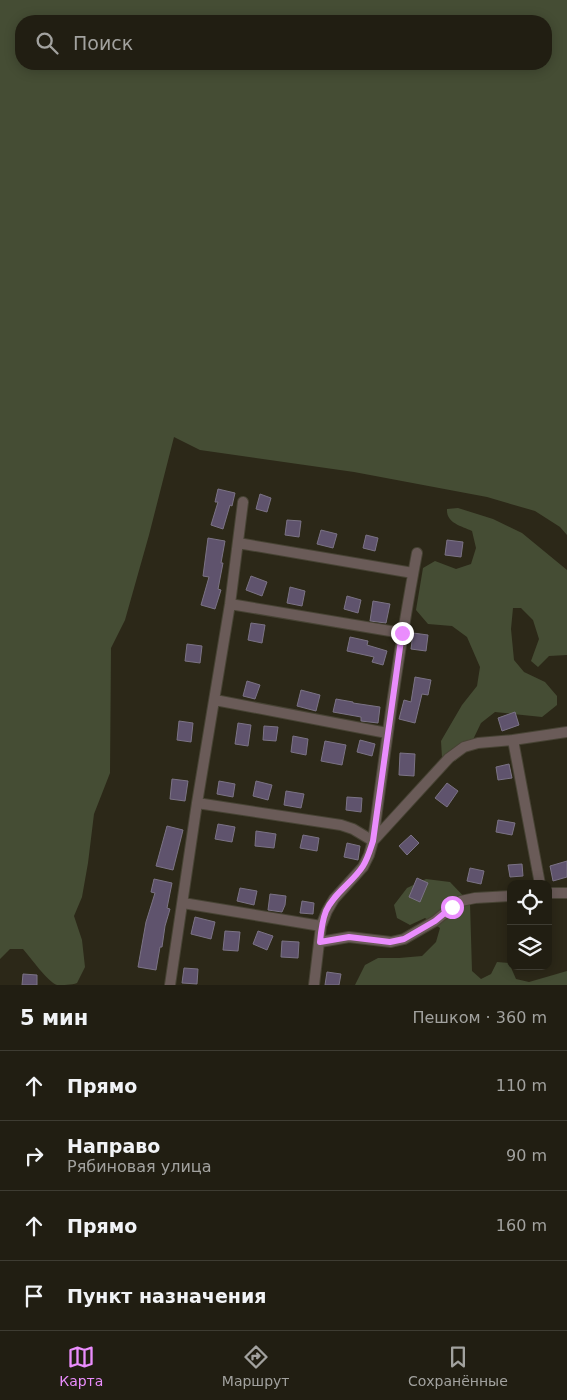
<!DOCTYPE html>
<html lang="ru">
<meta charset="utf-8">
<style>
body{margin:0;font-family:"DejaVu Sans",sans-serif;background:#2d2b20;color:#f1f3f6}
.controls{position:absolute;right:15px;bottom:15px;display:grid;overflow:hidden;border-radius:10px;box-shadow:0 2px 12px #0003}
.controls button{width:45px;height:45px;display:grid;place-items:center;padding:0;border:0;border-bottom:1px solid #3e3c32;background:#211e12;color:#f1f3f6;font:25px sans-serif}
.stop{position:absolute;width:15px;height:15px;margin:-11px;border:4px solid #ea8dfd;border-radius:50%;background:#fff}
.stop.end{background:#ea8dfd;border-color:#fff;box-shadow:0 1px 5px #0008}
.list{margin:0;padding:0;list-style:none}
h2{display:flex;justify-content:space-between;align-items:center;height:65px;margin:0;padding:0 20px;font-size:21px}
h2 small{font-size:16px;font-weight:400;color:#a2a29f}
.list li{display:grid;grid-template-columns:32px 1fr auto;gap:15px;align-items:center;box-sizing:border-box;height:70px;padding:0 20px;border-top:1px solid #3e3c32}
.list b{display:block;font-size:19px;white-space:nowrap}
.list p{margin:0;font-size:16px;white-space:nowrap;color:#a2a29f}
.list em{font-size:16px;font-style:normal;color:#a2a29f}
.icon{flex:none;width:28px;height:28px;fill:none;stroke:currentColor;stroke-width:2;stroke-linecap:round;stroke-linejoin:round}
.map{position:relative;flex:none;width:567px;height:985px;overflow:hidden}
.search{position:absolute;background:#211e12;box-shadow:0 2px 12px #0003;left:15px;right:15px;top:15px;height:55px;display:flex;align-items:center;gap:12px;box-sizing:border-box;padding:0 18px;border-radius:20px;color:#a2a29f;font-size:19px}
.sheet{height:345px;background:#211e12}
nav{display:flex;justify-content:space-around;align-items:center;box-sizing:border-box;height:70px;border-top:1px solid #3e3c32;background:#211e12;font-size:14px;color:#a2a29f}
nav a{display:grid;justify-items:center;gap:2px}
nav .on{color:#ea8dfd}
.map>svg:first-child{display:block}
</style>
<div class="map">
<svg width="567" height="985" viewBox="0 0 567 985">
<rect width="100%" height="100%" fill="#2c2818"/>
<path fill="#454d34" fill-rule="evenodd" d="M0 0H567V535L560 527 535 511 487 497 354 472 200 450 174 437 149 535 125 620 111 648 110 773 94 814 88 863 82 897 74 916 82 940 85 967 77 983C72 985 63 985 57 985 48 982 30 957 23 949H10L0 959ZM21 21H546V64H21Z
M458 508 493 519 522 533 567 570V655L549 656 538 667 531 661 539 639 533 620 521 608H513L511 629 514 660 524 672 545 682 557 696V705L542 717 495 712 481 723 468 750 455 761 442 758 441 741 462 705 477 686 480 667 467 637 452 626 428 624 416 610 423 568 435 561 456 569 471 564 476 548 472 531C461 526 446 523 447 509Z
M426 879 450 882 470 903 472 971 481 979 491 974 497 962 509 963 516 979 529 982 567 971V985H355L365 965 378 958H399L422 956 436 942 440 928 425 918 410 925 397 918 394 905 407 888Z"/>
<path fill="#5f536d" stroke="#7b7385" d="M218 489 235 493 232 506 230 505 223 529 211 525 218 502H215Z
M260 494 271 498 267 512 256 509Z
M287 520 301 521 299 537 285 535Z
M321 530 337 534 333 548 317 544Z
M366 535 378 538 375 551 363 548Z
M208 538 225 541 221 563H223L218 589 221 590 215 609 201 605 209 577 203 576Z
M447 540 463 542 461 557 445 555Z
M251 576 267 582 262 596 246 590Z
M290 587 305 591 302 606 287 603Z
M347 596 361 600 358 613 344 609Z
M373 601 390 604 386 623 370 621Z
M251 623 265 625 262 643 248 640Z
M413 633 428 635 426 651 411 649Z
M350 637 368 641 367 645 387 651 383 665 372 662 374 657 347 651Z
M187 644 202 646 200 663 185 661Z
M415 677 431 680 428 695 422 694 415 723 399 719 404 700 411 702Z
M247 681 260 685 255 699 243 696Z
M301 690 320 695 316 711 297 706Z
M336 699 353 702V703L380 707 378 723 361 721V717L333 712Z
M515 712 519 725 502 731 498 718Z
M179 721 193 723 191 742 177 740Z
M238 723 251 725 248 746 235 744Z
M264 726 278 727 276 741 263 740Z
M293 736 308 739 306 755 291 752Z
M360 740 375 744 372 756 357 752Z
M325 741 346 745 342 765 321 761Z
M400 753 415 754 414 776 399 775Z
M509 764 512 778 498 780 496 767Z
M172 779 188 781 185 801 170 799Z
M219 781 235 784 233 797 217 794Z
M256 781 272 785 268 800 253 796Z
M447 783 458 791 447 807 435 798Z
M286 791 304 794 301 808 284 805Z
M347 797 362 798 361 812 346 810Z
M498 820 515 823 512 835 496 832Z
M218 824 235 827 232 842 215 839Z
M167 826 183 830 173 870 156 866Z
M256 831 276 834 274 848 255 846Z
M303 835 319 838 317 851 300 848Z
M411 835 419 843 407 855 399 846Z
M347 843 360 846 358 860 344 857Z
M567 861V877L553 881 550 866Z
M522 864 523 876 510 877 508 865Z
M470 868 484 871 481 884 467 881Z
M417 878 428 883 420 902 409 897Z
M154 879 172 883 167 908 170 909 165 926 162 947H160L156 970 138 967 146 922 155 893 151 892Z
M240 888 257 891 254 905 237 901Z
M270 894 286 896 285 905 282 912 268 910Z
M302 901 314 903 313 914 300 913Z
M195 917 215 922 211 939 191 934Z
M225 931 240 932 238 951 223 950Z
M258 931 273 936 267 950 253 944Z
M282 941 299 942 298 958 281 957Z
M184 968 198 969 197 984 182 983Z
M327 972 341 974 339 985H325Z
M23 974 37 975V985H22Z"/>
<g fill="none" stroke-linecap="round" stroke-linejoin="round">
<defs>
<path id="minor" d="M238 543 413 573
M230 604 402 633
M215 700 387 733
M513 740 540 884
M197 803 341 825 353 829 373 841C386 744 399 648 417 553
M548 893H567
M183 903 321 926
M320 942 349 937 391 942 404 939 435 921 452 907 461 901 475 898 511 896
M170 985 197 803 230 604 243 502
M314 985 321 926 327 911 334 899 363 867 369 855 373 841 449 758 464 747 478 743 513 740 567 732"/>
</defs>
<use href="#minor" stroke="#474334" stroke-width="12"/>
<use href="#minor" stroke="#6a5b58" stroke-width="10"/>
</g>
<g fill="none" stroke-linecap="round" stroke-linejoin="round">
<path stroke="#ea8dfd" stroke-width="6" d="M402 633 373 841C370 850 368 858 363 866 353 882 334 893 326 911 322 921 321 931 320 942L349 937 390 942 404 939 435 921 452 907"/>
</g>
</svg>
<div class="controls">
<button><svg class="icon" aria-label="locate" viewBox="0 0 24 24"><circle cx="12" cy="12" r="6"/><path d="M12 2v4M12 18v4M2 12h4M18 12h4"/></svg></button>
<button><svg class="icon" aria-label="layers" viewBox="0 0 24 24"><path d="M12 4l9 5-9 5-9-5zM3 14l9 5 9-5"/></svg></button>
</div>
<div class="stop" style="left:452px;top:907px"></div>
<div class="stop end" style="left:402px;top:633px"></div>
<div class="search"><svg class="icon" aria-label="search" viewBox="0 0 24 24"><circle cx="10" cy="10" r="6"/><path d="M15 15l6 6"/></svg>Поиск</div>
</div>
<section class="sheet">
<h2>5 мин<small>Пешком · 360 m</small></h2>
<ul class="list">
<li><svg class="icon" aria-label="ahead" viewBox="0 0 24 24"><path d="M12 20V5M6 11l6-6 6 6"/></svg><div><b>Прямо</b></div><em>110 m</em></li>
<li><svg class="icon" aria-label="right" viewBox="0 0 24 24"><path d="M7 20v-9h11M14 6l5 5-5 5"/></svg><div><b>Направо</b><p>Рябиновая улица</p></div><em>90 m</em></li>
<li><svg class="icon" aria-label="ahead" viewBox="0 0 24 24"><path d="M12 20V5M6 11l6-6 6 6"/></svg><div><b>Прямо</b></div><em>160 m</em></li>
<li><svg class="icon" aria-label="arrive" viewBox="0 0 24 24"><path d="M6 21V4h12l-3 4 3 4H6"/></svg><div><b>Пункт назначения</b></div></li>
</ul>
</section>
<nav>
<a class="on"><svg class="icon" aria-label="map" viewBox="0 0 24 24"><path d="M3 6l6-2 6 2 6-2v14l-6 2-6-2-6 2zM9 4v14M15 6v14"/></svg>Карта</a>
<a><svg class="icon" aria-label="directions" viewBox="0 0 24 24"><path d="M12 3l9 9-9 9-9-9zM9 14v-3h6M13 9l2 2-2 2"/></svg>Маршрут</a>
<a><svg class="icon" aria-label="saved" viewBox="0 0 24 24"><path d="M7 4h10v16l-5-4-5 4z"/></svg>Сохранённые</a>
</nav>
